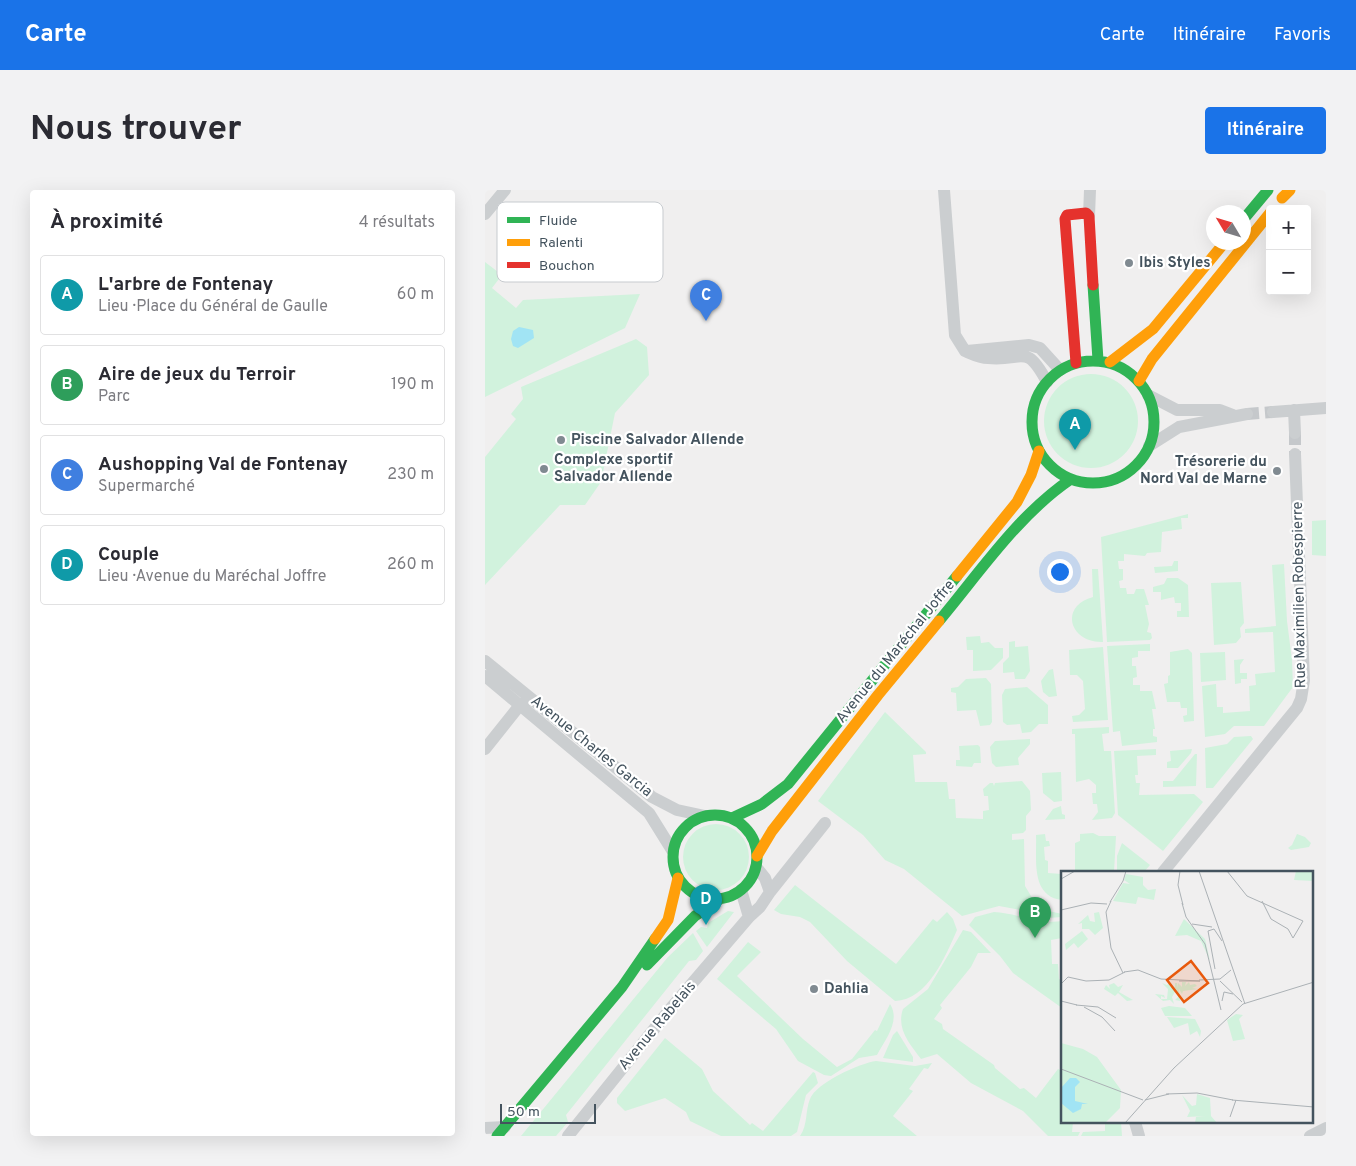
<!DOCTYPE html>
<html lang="fr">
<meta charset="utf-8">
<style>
body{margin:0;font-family:Overpass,sans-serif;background:#f2f2f3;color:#2b2b33}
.controls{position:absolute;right:15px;top:15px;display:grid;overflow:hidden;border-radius:5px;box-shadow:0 5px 20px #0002}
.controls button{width:45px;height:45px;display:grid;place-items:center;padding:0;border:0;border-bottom:1px solid #e1e1e2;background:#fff;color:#2b2b33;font:25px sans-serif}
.compass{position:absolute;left:721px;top:15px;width:45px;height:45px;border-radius:50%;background:#fff;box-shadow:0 5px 20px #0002;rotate:308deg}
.scale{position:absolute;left:15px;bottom:12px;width:96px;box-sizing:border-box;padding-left:5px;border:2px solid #44535e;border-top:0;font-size:14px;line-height:18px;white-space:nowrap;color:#44535e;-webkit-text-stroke:4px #fff;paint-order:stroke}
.you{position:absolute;left:574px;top:381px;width:18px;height:18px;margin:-12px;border:4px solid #fff;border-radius:50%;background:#1a73e8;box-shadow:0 0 0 8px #1a73e833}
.badge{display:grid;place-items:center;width:32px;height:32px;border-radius:50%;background:#1a73e8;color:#fff;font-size:16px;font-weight:700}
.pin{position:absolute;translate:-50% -41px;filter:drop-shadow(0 1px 2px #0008)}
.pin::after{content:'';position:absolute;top:26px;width:18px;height:15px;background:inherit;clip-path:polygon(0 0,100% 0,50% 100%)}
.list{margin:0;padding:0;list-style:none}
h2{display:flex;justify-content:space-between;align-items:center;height:65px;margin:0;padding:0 20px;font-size:21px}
h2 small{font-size:16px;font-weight:400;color:#7c7c81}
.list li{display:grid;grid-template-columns:32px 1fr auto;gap:15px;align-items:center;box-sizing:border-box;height:80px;margin:0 10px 10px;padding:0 10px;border:1px solid #e1e1e2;border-radius:5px}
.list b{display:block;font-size:19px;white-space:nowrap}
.list p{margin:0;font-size:16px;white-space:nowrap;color:#7c7c81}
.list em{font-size:16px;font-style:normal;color:#7c7c81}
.map{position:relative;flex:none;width:841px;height:946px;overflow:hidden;border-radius:5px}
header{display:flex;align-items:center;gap:30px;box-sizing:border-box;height:70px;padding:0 25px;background:#1a73e8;color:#fff}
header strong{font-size:24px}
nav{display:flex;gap:28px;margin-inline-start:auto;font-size:18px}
.intro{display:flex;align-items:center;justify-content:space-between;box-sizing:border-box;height:120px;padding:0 30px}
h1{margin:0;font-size:35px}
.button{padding:12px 22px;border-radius:5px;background:#1a73e8;color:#fff;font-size:18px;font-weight:700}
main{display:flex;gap:30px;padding:0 30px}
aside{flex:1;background:#fff;border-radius:5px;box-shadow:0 5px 20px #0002}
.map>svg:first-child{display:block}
</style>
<header>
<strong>Carte</strong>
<nav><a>Carte</a><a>Itinéraire</a><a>Favoris</a></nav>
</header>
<div class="intro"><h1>Nous trouver</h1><a class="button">Itinéraire</a></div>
<main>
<aside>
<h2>À proximité<small>4 résultats</small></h2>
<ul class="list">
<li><span class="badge" style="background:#0f9aa8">A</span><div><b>L'arbre de Fontenay</b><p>Lieu · Place du Général de Gaulle</p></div><em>60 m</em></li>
<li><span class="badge" style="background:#2e9e5b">B</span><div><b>Aire de jeux du Terroir</b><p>Parc</p></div><em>190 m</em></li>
<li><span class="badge" style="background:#3f7fe0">C</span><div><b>Aushopping Val de Fontenay</b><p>Supermarché</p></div><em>230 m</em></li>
<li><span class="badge" style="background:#0f9aa8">D</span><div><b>Couple</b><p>Lieu · Avenue du Maréchal Joffre</p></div><em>260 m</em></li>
</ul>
</aside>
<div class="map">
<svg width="841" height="946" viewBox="0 0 841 946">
<rect width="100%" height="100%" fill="#f0efef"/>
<path fill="#d1f2dd" d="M0 72 17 85 7 98 31 118 38 110 155 104 140 138 0 207Z
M151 149 162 157 164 185 130 223 116 292 100 315H75L0 395V267L31 229 26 224 38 209 36 197Z
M559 231a47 47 0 1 1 94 0a47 47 0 1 1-94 0Z
M703 324V328H696L697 339 677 342 676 362 662 363 660 366 639 364V371H633L634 379H638V390L634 391 635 398H641L642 404H649L651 399H659L664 415H660L664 434 662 442 666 443 667 448 665 450 622 452 616 347Z
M841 330V366L827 365V331Z
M689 371H693V381L670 383 669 377 687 376Z
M799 374 802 431 807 470 808 497 779 536H749L740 544 720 547 717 496 731 494 732 517H738V523L765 521 764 496 771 495 770 484 790 482 788 442 760 443V439L791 436 787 375Z
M607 379H613L618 452C584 453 574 416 608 407Z
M682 388H693L703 395 704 427H692V421H696V413H690L689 407 676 410V402H668V397L679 394Z
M756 392 759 433 755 438 756 447 751 453 729 455 726 393Z
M495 446 496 453 504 452 510 458H518V468L506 480 488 481V460H482L481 447Z
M530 451V457L543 456 545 481 540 489H530L529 482 518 483V473L524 467V452Z
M665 454V461H653V467L647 468V476H651L652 487 648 488V495H655V501H667L671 519H667L670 539H668V546L672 547V552L637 556 635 541 628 542 622 456Z
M618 457 623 530 588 532 587 526 594 525 600 519 598 491 592 485H585L584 460Z
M703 459 707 463 709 531 699 532 698 526 702 525V518H696L695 512H682L679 494 683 493V486L685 485V462Z
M740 462 741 490 716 492 715 463Z
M759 469 755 475V483H762V489H756V493L750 494 749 470Z
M568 479 572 506 564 507 558 502 556 491 564 480Z
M501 488 506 494 507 532 505 535 495 536 491 520 472 521 471 503 466 502V498L473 497 481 489Z
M542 497 563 515V534H554L546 542 537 543 535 534 522 535 518 532 517 505 520 499Z
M400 522 441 562V564L428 565 430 592H462L464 609H470L471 628 498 629V621L504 620 503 606H499L498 599 505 593H508L509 596 510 593 537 591 545 601 546 620 541 626V640L538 643 527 644V650L539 649 540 696 549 711 535 720 514 716 477 726 419 679 400 670 378 645 333 611Z
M624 537V543L617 544 619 561H626L630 623 627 628 607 630 613 622 612 614H608L607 603H611V595L604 589 591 592 590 544H587V539Z
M766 546 768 549 728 598H721L720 558 742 554 749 547Z
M545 549V554L533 568 534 575 511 577 507 573 505 557 510 551Z
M493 555 495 557 496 573H489L487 577 471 576V570H475L474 556Z
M671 559V565L652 566 653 585H650L651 593H655L654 605 709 604 718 612 678 661 633 625 629 561Z
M707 559 706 563 693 578H682V572L686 571 685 561Z
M710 564H712L711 596 678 597V591H688Z
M576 582 577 611 569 612 558 603 557 583Z
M576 616 577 624 580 625V629L560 630 568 619Z
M198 667a33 33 0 1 1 66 0a33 33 0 1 1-66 0Z
M608 643 614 646H631L629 682H584L590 681V653L595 651V644Z
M560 644 561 651H564L565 656 559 657 560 670 563 671V683L577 684V710C545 706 552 669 551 645Z
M812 644 820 647 826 653 824 657 806 660 803 658 807 655Z
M637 653 665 675 659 682H632V666Z
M310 695 411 774 448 729 452 732 462 722 468 729 472 740C461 765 443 810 410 811L362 771 325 732 315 727 296 724 289 720Z
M551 712 564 721 577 724V727L563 728 538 720Z
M243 721 249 722 222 757 211 741 216 737 222 738 223 733Z
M509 722C532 723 555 735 577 731V748L566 750 567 774H573L574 789 577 791V818L528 783 515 766 484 735 490 727Z
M478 740 486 742 506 763H493L486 777 455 815 457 818 449 829 457 834 458 839 509 875 510 878 535 899 539 898 551 908 573 879 577 881V932H588L587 942H595L593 946H563L538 921 486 893 452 864 436 869C425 854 411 839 418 819L443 799Z
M208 743 218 761 211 770 204 771 81 925 83 932 71 946H36L183 767Z
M263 752 276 762 252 786 318 849 352 877 367 869 390 840 392 841 405 814C416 831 400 850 392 865L374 868 346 886 339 885 313 871 291 839 232 789Z
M412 841 428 867V872L398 868 408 845Z
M180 848 217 879 228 901 265 935 267 933 278 941 328 882 330 883 333 893 321 905 312 942 306 946H236L205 931 201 922 180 908 140 921 132 913V908Z
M391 871 430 876 447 873 443 879 439 878 424 899 428 901 408 926 432 946H315C323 935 320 921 325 909 331 893 375 873 391 871Z
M620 932H636L637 946H596L598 942 620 941Z"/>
<path fill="#a1e4f4" d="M34 137 48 140 49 148 33 158 28 156 26 149 28 141Z"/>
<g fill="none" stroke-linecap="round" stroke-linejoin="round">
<path stroke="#c5c8cb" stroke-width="12" stroke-dasharray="12 6" stroke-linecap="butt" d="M762 224 788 222
M810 243V264"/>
<path stroke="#cbced0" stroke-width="12" d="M459 0 470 145 480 161C487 164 495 168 503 168 538 172 540 151 562 192
M0 24 20 0
M604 26 605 0
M482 161 544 155 555 158 575 180
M663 205 692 220H735L748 225
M809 220 810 243
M788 222 841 218
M664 256 694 237 762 224
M0 471 167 607 192 620 220 626
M0 486 164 623 187 660
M0 559 35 515 41 512
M678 682 812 518 816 509 819 490 810 264
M256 700 264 727
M285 702 340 633
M650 932 654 946
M0 938 20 937
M83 946 186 818 264 727 275 717 285 702 280 688 271 677
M825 946 841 938"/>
<path stroke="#30b455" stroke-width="11" d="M758 30 783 0
M608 95 613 170
M547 232a61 61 0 1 1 122 0a61 61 0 1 1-122 0Z
M454 431C495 382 533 325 586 289
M188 667a42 42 0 1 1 84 0a42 42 0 1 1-84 0Z
M247 628 277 614 303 594 472 386
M162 775 210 726 235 709
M12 946 137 797 170 749"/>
<path stroke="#ff9f0a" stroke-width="11" d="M797 8 805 0
M625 172 668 139 740 52
M654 191 667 169 785 23
M472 386 532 312 546 285 554 261
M272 666 287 641 393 505 454 431
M170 749 183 730 193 688"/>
<path stroke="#e5322d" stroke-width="11" d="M591 173 580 29 582 25 601 23 604 26 608 95"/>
</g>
<g fill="#808a91" stroke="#fff" stroke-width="2">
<circle cx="644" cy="73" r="5"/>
<circle cx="76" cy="250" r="5"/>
<circle cx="59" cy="279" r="5"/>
<circle cx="792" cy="281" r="5"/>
<circle cx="329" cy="799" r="5"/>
</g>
<g text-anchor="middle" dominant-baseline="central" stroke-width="4.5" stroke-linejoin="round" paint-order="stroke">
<g font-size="15" font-weight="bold" fill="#44535e" stroke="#fff" text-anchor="start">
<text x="654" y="73">Ibis Styles</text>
<text x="86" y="250">Piscine Salvador Allende</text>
<text x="69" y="270">Complexe sportif<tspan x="69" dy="17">Salvador Allende</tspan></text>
<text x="782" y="272" text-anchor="end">Trésorerie du<tspan x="782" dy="17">Nord Val de Marne</tspan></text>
<text x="339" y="799">Dahlia</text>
</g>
<g font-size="15" fill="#44535e" stroke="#fff">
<text transform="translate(815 405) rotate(-91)">Rue Maximilien Robespierre</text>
<text transform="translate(411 462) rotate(-51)">Avenue du Maréchal Joffre</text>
<text transform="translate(106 557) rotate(39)">Avenue Charles Garcia</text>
<text transform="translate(173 836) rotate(-50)">Avenue Rabelais</text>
</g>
</g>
<g transform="translate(576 681)">
<rect width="252" height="252" fill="#f0efef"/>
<path d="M235 0H252V10L233 9ZM65 3 82 6V14L87 19 95 18 93 29 77 26 75 33 52 30 62 12 69 13 63 9ZM38 41 42 57 34 64 28 58H21V52L17 53 27 44 29 50 34 51 33 42ZM123 48 144 68 149 90 140 70 126 64 114 65ZM21 60 27 68 17 77 13 72 5 79 4 73ZM121 111H125L124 115 128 111 129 114 134 113 136 115 131 117 137 118 122 120 121 123 118 118 119 130 114 129 117 126 115 119 111 126 113 133 109 129 102 130 94 123 103 124 104 127 100 125V128H106L107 118 101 112 106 114 108 112 110 118 109 112 112 116H114V112H116V117L117 112 121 116ZM53 112 57 116 62 114 58 121 72 129 66 130 57 122 54 125 43 118 45 114 49 118 48 114ZM108 135 124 137 131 145H104L100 137ZM175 143 182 144 178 148 184 168 172 170 166 149ZM106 146 134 148 140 160 139 166 136 160 129 164 127 152 113 157ZM0 172 22 178 36 186 60 219 59 237 44 252H0ZM136 223 149 227 150 245 156 252H134L135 246 144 245 126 246 129 240 121 224 131 235 135 234Z" fill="#d1f2dd"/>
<path d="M9 207H15L19 211 14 216V230L27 233H21L20 238 12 242 0 232V217Z" fill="#a1e4f4"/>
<path fill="none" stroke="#abb1b5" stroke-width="1" d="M119 0 117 14 122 34M138 0 184 133M166 0 186 25 242 50M0 8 14 0M50 30 45 41 50 77 62 102M201 30 210 48 227 58 232 67 242 50M49 31 62 10 65 0M121 32 125 46 144 73 160 139M0 39 30 32 46 33M131 53 151 56M154 98 147 60 153 58 161 70M63 101 77 99 100 108 119 109M138 109 159 108 170 99M118 110H139L119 109M159 110 181 131M0 113 7 106 25 110 48 109 64 101M0 130 16 134M161 130 163 121 172 123M15 134 37 136 55 147M23 136 41 146 54 160M0 198 82 229M105 223 136 222 172 229M84 229 108 223M171 229 253 236M169 246 175 229M64 252 113 197 182 133 253 111"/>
<path fill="#e8590c" fill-opacity="0.15" stroke="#e8590c" stroke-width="2.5" d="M130 90 147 112 123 131 106 109Z"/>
<rect width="252" height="252" fill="none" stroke="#44535e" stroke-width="2.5"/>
</g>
<rect x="12" y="12" width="166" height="80" rx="8" fill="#fff" stroke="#c7cbcf" stroke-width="1"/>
<rect x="22" y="27" width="23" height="6" fill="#30b455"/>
<rect x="22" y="49" width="23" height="7" fill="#ff9f0a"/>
<rect x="22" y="72" width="23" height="6" fill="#e5322d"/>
<g font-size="14" fill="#44535e">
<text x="54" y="35">Fluide</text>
<text x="54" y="57">Ralenti</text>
<text x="54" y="80">Bouchon</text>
</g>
</svg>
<div class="controls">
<button>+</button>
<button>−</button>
</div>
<svg class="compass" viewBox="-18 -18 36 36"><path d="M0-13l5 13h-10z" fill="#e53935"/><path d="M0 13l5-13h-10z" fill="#7c7c81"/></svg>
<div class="scale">50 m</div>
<div class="you"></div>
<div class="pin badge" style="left:590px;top:260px;background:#0f9aa8">A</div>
<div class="pin badge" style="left:550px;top:748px;background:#2e9e5b">B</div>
<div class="pin badge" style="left:221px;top:131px;background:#3f7fe0">C</div>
<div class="pin badge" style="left:221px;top:735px;background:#0f9aa8">D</div>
</div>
</main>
